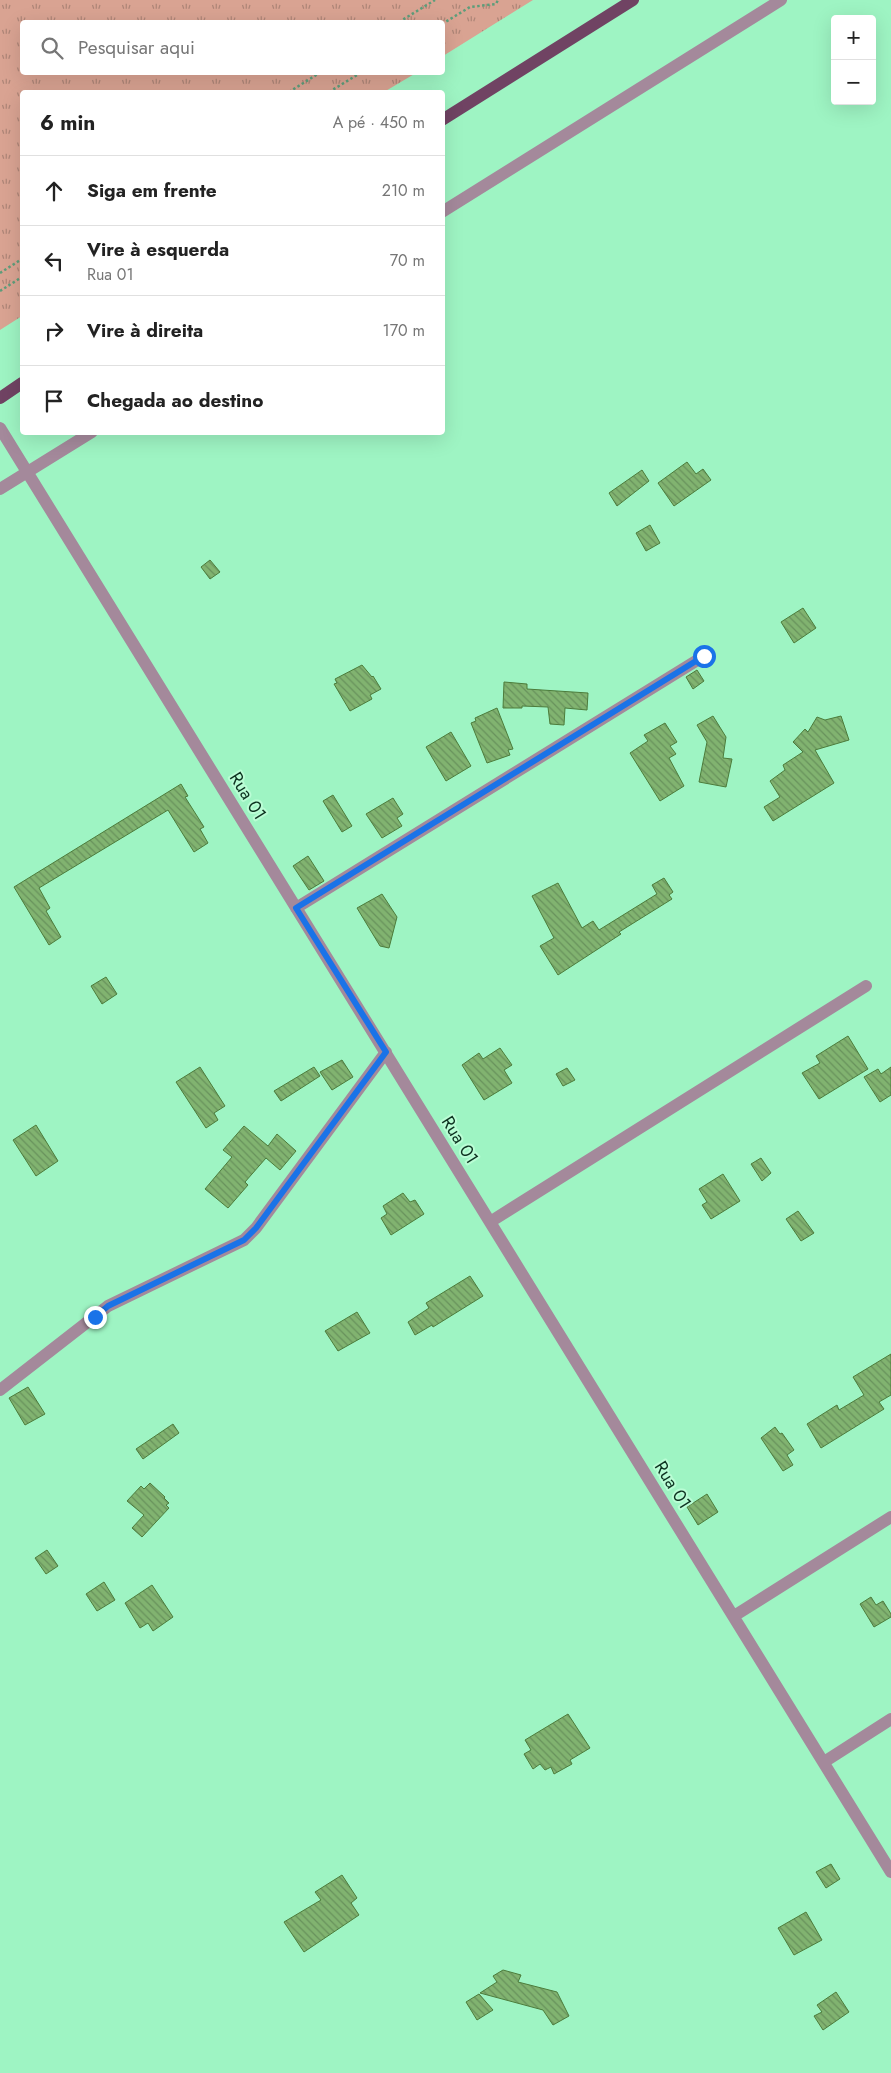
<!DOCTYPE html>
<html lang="pt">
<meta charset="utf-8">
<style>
body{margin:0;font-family:Jost,sans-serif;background:#f6f6f6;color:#222}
.controls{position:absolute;right:15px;top:15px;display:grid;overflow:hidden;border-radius:5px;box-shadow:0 5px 20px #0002}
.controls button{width:45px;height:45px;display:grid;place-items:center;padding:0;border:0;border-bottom:1px solid #e0e0e0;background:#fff;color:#222;font:25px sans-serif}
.stop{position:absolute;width:15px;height:15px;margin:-11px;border:4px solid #1a73e8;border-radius:50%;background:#fff}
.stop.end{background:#1a73e8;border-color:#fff;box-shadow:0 1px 5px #0008}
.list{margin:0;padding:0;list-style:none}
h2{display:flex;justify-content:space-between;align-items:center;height:65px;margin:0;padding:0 20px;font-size:21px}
h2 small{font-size:16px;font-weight:400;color:#767676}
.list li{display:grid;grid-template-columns:32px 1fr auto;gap:15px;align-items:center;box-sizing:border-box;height:70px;padding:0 20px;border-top:1px solid #e0e0e0}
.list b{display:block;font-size:19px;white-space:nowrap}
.list p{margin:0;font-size:16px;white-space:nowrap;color:#767676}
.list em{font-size:16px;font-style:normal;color:#767676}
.icon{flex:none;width:28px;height:28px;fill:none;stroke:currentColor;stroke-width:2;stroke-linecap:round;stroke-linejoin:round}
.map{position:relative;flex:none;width:891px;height:2073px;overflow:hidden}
.search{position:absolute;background:#fff;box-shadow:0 5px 20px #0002;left:20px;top:20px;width:425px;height:55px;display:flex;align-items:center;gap:12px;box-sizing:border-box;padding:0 18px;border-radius:5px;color:#767676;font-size:19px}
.panel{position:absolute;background:#fff;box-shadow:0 5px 20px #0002;left:20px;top:90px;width:425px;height:345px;border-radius:5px}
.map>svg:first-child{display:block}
</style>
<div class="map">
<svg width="891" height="2073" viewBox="0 0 891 2073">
<defs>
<pattern id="park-tufts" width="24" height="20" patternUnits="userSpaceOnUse" patternTransform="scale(1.25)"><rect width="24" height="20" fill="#d9a392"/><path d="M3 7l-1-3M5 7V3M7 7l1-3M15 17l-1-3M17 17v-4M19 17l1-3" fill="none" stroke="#ae8577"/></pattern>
<pattern id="building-back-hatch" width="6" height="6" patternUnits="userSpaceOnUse" patternTransform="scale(1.25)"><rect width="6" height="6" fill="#81b370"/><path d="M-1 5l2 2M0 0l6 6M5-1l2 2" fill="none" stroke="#68925c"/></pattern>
</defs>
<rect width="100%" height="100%" fill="#9ef4c3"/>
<path fill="url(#park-tufts)" d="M0 0H533L443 56 442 22H22V72L416 73 384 92H22V316L0 330Z"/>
<path fill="url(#building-back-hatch)" stroke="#4c7c3b" d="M687 462 696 474 703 469 711 480 674 506 658 483Z
M642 470 649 481 617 506 609 493Z
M650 525 660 543 646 551 636 533Z
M210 560 220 572 210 579 201 567Z
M803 608 816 628 794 643 781 622Z
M362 665 372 677 373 676 381 689 370 695 372 699 350 711 334 684 337 683 335 679Z
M697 670 704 681 693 689 686 677Z
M504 682 527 684V689L588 693 587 710 565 708 564 725 550 724 548 707 522 706V708H503Z
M497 708 513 749 508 750 510 755 487 763 471 723 476 721 475 718Z
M713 716 726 737 723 758 732 759 726 787 699 782 707 742 697 725Z
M841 716 849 740 815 750 834 783 773 821 764 807 780 797 770 781 785 770 783 765 803 752 793 742 805 729 808 732 817 717 825 720Z
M665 723 677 742 670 746 676 754 669 758 684 786 660 801 630 753 648 741 644 735Z
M451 732 471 766 446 781 426 747Z
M181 784 188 796 185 797 204 827 200 829 208 843 194 852 168 810 39 888 50 908 46 911 61 937 49 945 14 887Z
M333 795 352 826 342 832 323 801Z
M393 798 403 814 397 818 402 826 382 838 366 814Z
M308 856 324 881 309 890 293 866Z
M664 878 673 892 669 895 672 899 619 932 621 934 558 975 540 946 554 938 532 896 558 883 582 928 593 921 599 930 657 894 652 885Z
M382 894 397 917 389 948 380 946 357 908Z
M106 977 117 994 102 1004 91 986Z
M848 1036 868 1069 819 1099 802 1073 820 1063 816 1056Z
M500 1048 512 1065 504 1070 512 1083 484 1100 462 1065 479 1053 483 1059Z
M342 1060 353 1077 332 1090 320 1072Z
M200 1067 225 1106 214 1113 218 1120 206 1128 176 1082Z
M314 1067 320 1076 281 1101 274 1091Z
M891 1067V1095L880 1102 864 1077 878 1069 881 1074Z
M567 1068 575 1080 563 1086 556 1074Z
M36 1125 58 1161 36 1176 13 1140Z
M244 1126 268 1146 277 1134 296 1151 280 1170 266 1158 245 1182 248 1185 228 1208 205 1189 232 1157 223 1150Z
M761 1158 771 1173 762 1181 751 1164Z
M723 1174 740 1201 711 1219 702 1205 707 1202 699 1189Z
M403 1193 410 1202 415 1200 424 1214 391 1235 381 1218 387 1214 383 1206Z
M798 1211 814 1233 801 1241 786 1219Z
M470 1276 483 1296 433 1327 432 1325 415 1335 408 1322 429 1308 426 1303Z
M357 1312 370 1333 338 1351 325 1331Z
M891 1354V1395L879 1402 884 1409 821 1448 807 1424 837 1405 839 1410 864 1395 853 1377Z
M28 1387 45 1414 25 1425 9 1398Z
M173 1424 179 1433 143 1459 136 1449Z
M775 1427 780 1434 782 1433 794 1450 787 1455 793 1465 783 1471 761 1438Z
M150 1483 165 1497 164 1498 169 1503 166 1505 169 1508 142 1537 132 1528 144 1515 127 1501 141 1486 144 1489Z
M707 1494 718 1512 698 1525 687 1507Z
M47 1550 58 1566 46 1574 35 1558Z
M104 1582 115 1600 97 1611 86 1594Z
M152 1585 173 1617 153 1631 148 1623 140 1628 125 1603Z
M871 1597 876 1605 883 1601 891 1614V1617L874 1627 860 1604Z
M568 1714 590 1748 570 1760 572 1764 554 1774 551 1767 545 1770 540 1764 533 1769 524 1754 531 1750 525 1740Z
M831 1864 840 1879 826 1888 816 1872Z
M342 1875 357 1898 351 1903 359 1915 304 1952 284 1922 321 1900 315 1892Z
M806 1912 822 1940 794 1955 778 1928Z
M503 1970 521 1975 518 1982 557 1992 569 2016 553 2025 543 2010 480 1993 497 1982 493 1976Z
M836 1992 849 2012 823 2030 814 2016 822 2012 817 2005Z
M479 1994 493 2010 477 2020 466 2002Z"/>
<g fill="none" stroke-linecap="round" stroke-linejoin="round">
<path stroke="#5d9d7a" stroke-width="2.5" stroke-dasharray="2.5 2.5" stroke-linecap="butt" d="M399 22 435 0
M442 24 470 7 496 4 498 0
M289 92 321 72
M329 92 362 72
M0 273 22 259
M0 291 22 277"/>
<path stroke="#a4899b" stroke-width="12" d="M442 212 781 0
M0 428 891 1872
M0 489 92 432
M296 908 704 656
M490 1222 866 986
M0 1390 108 1306 244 1240 256 1228 386 1052
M734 1616 891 1517
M824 1762 891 1719"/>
<path stroke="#704363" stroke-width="12" d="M442 120 633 0
M0 398 22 383"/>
</g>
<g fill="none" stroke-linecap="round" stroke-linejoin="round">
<path stroke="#1a73e8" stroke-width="6" d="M95 1317 108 1306 244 1240 256 1228 386 1052 296 908 704 656"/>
</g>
<g text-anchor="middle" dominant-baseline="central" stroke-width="4" stroke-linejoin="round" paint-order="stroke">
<g font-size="18" fill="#0d3220" stroke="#bafdd5">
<text transform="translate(248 796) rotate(58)">Rua 01</text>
<text transform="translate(460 1140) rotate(58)">Rua 01</text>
<text transform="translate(673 1485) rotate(58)">Rua 01</text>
</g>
</g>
</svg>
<div class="controls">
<button>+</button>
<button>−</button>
</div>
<div class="stop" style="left:704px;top:656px"></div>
<div class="stop end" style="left:95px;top:1317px"></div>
<div class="search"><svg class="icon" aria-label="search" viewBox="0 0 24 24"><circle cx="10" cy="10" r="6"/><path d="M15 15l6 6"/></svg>Pesquisar aqui</div>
<section class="panel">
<h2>6 min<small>A pé · 450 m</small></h2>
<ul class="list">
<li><svg class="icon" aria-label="ahead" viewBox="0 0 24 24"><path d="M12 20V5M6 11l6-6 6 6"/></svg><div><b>Siga em frente</b></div><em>210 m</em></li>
<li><svg class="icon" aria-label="left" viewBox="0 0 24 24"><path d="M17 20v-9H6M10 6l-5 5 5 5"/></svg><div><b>Vire à esquerda</b><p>Rua 01</p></div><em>70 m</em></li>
<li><svg class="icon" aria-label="right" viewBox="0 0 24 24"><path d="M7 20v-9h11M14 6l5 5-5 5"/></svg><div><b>Vire à direita</b></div><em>170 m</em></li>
<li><svg class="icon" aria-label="arrive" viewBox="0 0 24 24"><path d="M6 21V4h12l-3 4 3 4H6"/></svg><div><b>Chegada ao destino</b></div></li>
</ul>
</section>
</div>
